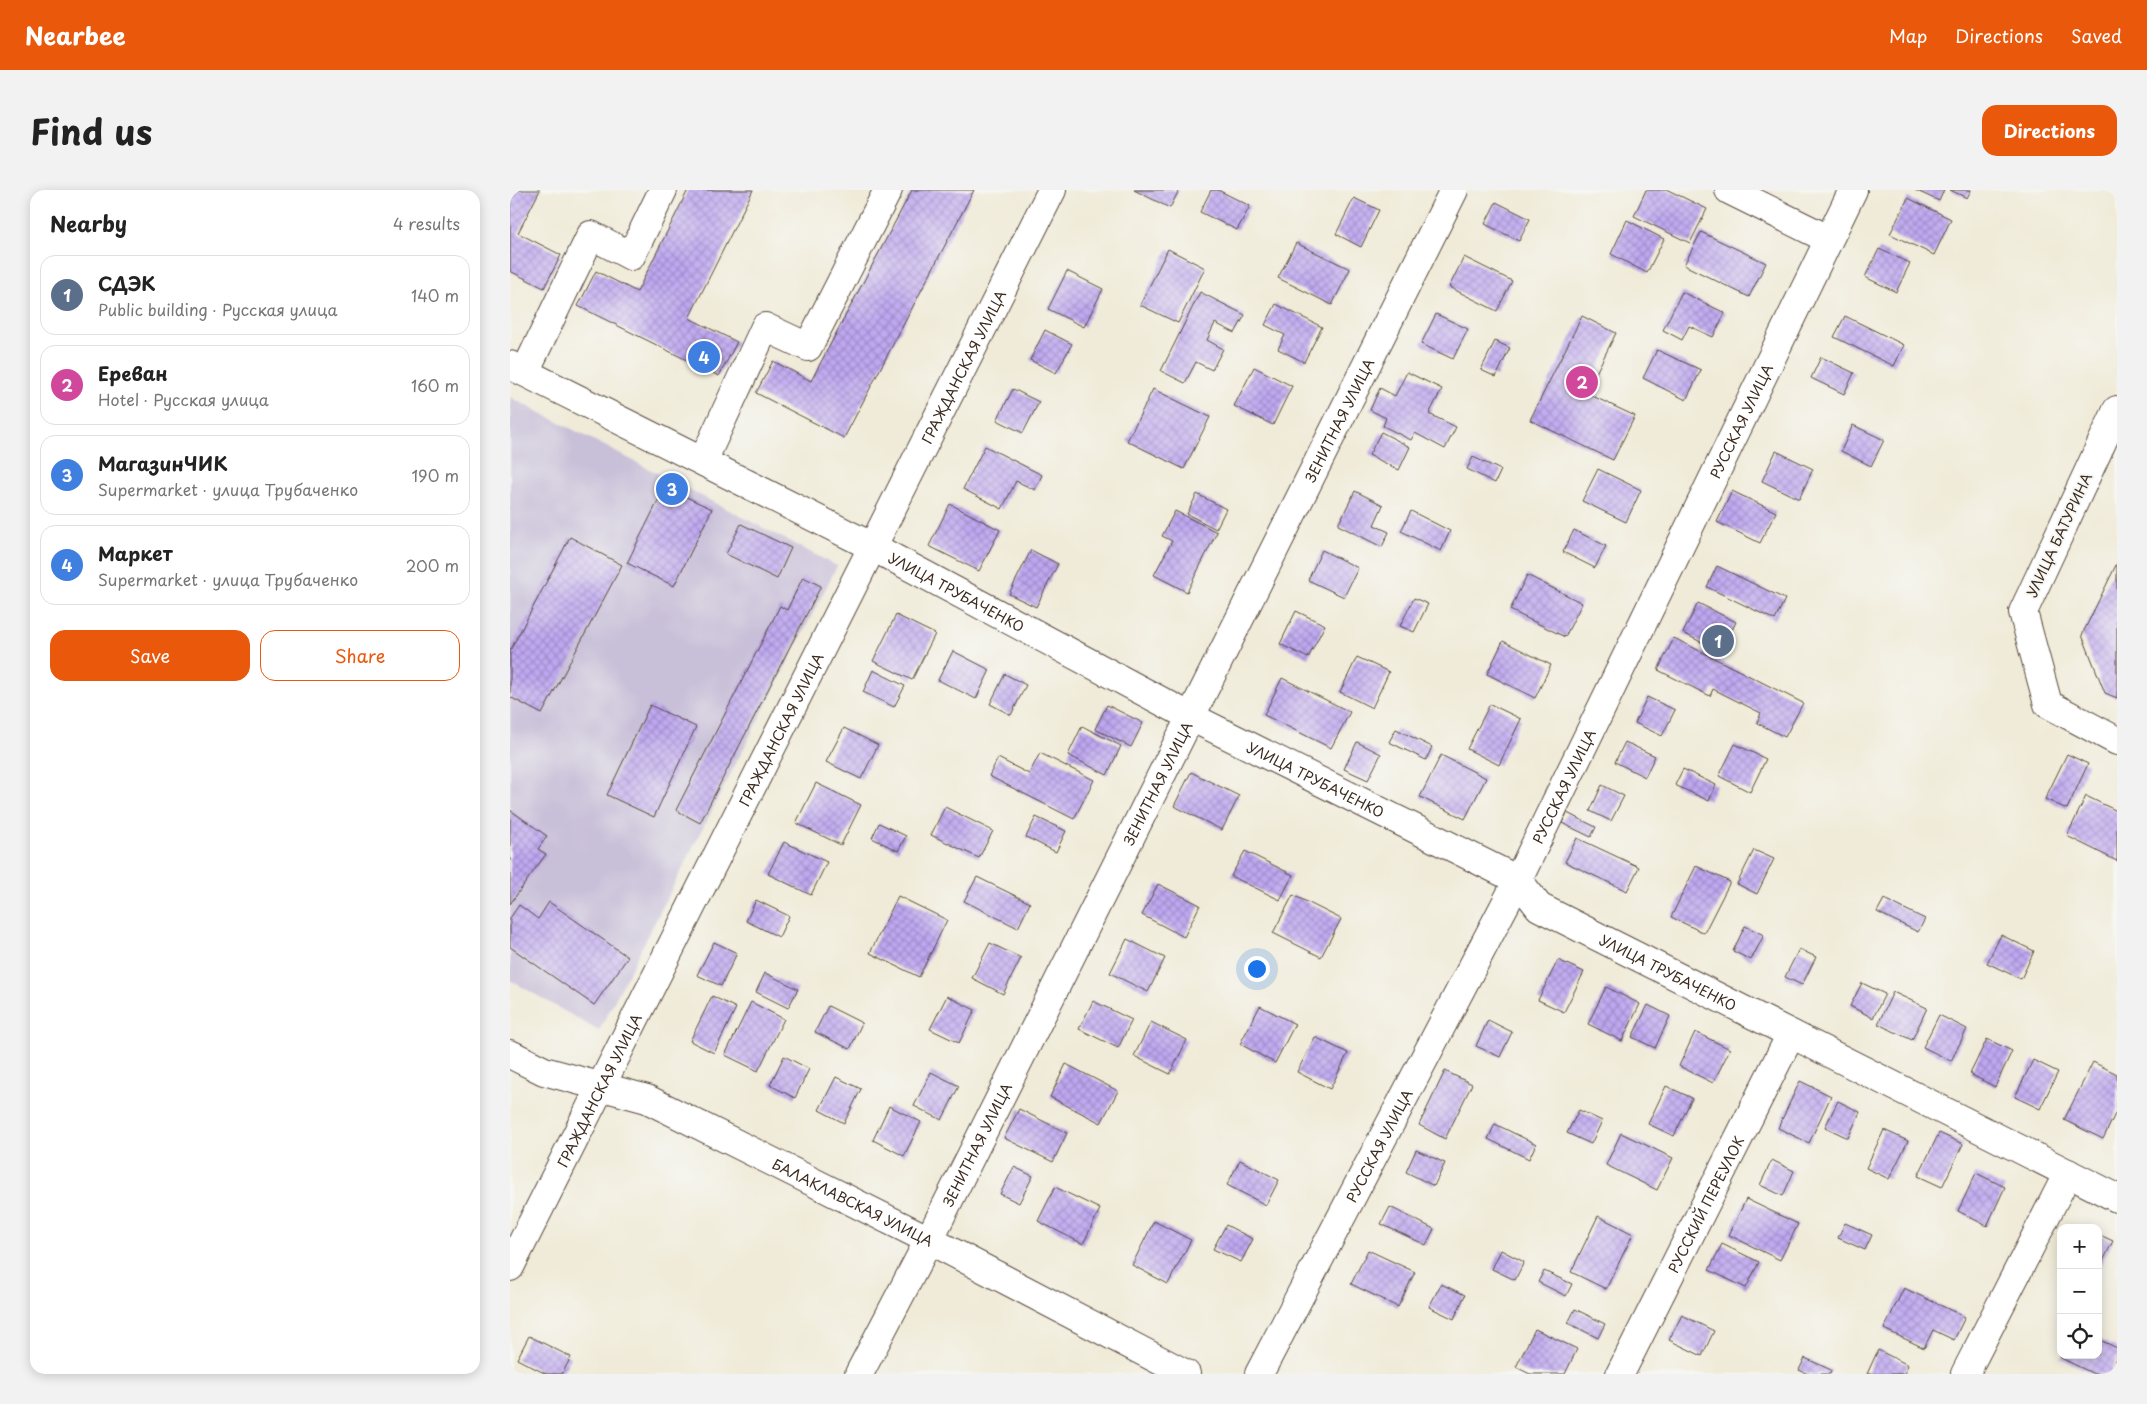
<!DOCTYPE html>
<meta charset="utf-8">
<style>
body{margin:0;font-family:"Playpen Sans",sans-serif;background:#f2f2f2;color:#222}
.controls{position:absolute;right:15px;bottom:15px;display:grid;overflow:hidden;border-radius:10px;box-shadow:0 2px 12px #0003}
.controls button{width:45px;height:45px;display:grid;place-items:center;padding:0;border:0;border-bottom:1px solid #e0e0e0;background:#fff;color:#222;font:25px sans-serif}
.you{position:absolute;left:746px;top:778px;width:18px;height:18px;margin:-12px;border:4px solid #fff;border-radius:50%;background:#1a73e8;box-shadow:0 0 0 8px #1a73e833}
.badge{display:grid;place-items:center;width:32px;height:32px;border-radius:50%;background:#ea580c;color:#fff;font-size:16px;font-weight:700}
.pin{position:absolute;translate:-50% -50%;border:2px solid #fff;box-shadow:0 1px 5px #0006}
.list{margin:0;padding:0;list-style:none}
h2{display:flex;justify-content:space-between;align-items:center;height:65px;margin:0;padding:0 20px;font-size:21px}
h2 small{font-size:16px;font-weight:400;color:#767676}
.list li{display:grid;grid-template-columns:32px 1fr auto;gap:15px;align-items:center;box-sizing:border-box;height:80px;margin:0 10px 10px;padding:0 10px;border:1px solid #e0e0e0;border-radius:15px}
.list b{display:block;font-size:19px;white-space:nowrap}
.list p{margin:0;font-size:16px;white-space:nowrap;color:#767676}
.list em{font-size:16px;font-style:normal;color:#767676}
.actions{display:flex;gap:10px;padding:15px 20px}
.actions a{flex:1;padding:11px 0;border:1px solid #ea580c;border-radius:15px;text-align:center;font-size:18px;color:#ea580c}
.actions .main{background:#ea580c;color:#fff}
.icon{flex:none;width:28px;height:28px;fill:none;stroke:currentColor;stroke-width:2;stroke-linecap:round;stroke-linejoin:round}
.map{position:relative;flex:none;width:1607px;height:1184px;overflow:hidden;border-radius:15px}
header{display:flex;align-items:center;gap:30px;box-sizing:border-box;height:70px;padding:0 25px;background:#ea580c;color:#fff}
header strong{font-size:24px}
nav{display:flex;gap:28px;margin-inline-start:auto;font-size:18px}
.intro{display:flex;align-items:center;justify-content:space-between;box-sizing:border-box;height:120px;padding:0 30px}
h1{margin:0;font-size:35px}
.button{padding:12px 22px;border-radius:15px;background:#ea580c;color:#fff;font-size:18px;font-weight:700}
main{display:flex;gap:30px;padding:0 30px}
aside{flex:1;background:#fff;border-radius:15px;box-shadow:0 2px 12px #0003}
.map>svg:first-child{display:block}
</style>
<header>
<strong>Nearbee</strong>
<nav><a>Map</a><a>Directions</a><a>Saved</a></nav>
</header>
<div class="intro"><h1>Find us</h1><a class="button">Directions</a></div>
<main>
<aside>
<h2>Nearby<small>4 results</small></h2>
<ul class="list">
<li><span class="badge" style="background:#5c6f8a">1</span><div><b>СДЭК</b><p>Public building · Русская улица</p></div><em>140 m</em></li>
<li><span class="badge" style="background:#d1479c">2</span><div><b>Ереван</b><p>Hotel · Русская улица</p></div><em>160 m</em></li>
<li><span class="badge" style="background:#3f7fe0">3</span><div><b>МагазинЧИК</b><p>Supermarket · улица Трубаченко</p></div><em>190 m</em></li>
<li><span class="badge" style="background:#3f7fe0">4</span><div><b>Маркет</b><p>Supermarket · улица Трубаченко</p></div><em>200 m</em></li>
</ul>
<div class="actions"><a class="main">Save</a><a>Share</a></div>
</aside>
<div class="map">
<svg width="1607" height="1184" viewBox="0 0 1607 1184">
<defs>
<pattern id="building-cross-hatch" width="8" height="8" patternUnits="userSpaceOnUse" patternTransform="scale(1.25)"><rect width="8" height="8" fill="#bfa8f2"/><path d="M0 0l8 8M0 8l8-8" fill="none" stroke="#9c89c3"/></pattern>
</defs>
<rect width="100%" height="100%" fill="#f6f6f2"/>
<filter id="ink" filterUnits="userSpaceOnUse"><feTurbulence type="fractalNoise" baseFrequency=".02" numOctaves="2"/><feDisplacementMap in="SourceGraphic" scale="10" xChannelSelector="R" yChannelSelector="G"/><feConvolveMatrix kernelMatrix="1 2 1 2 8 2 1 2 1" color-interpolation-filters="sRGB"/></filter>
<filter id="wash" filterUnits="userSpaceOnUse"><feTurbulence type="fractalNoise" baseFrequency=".0096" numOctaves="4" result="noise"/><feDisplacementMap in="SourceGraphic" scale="20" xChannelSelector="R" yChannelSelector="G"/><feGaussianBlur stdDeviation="1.12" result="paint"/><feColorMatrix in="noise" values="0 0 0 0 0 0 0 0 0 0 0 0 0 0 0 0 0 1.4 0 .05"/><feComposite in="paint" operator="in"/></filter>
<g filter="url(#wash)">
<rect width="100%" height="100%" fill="#f0ebd8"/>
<path fill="#c8bfd8" d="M0 207 327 376 89 841 0 790Z"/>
<g id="blocks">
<path fill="url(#building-cross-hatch)" d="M0 0H30L8 43 51 65 34 98 0 81Z
M178 0H243L179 128 227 152 209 186 68 116 86 81 127 102Z
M402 0H464L334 248 246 203 263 171 301 191Z
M624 0H669L660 18Z
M701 0H708L740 16 727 40 690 22Z
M1136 0H1158L1197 19 1180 53 1124 26Z
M1405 0H1434L1429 11Z
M1440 0H1461L1457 8Z
M844 8 869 20 851 57 826 44Z
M1398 8 1441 29 1424 65 1380 44Z
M986 12 1020 29 1009 51 975 34Z
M1117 30 1154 49 1137 83 1101 64Z
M1191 42 1256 73 1239 107 1174 75Z
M786 53 840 79 822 115 768 88Z
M658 59 695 78 668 133 630 115Z
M1369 59 1400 73 1386 102 1355 87Z
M954 67 1002 91 987 121 939 97Z
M557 81 593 99 574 137 538 119Z
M690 102 735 125 725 143 705 133 697 150 713 159 702 180 686 172 675 193 651 181Z
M1172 102 1215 123 1203 147 1179 136 1172 150 1153 140Z
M766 114 812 137 794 172 768 159 775 145 755 135Z
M926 124 958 139 943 169 911 154Z
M1072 126 1106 143 1076 203 1125 226 1103 270 1020 230Z
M1335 126 1394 155 1384 176 1324 147Z
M535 140 562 154 546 183 520 170Z
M985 151 1000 158 986 187 971 180Z
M1147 160 1191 180 1176 210 1133 188Z
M1311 167 1344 183 1334 204 1301 188Z
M744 177 782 196 763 235 724 216Z
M897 182 932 199 919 224 946 237 935 259 905 243 901 250 873 236 876 228 860 220 870 198 885 206Z
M503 199 529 212 513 243 487 230Z
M643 199 700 227 674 279 617 251Z
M1343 235 1374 250 1361 276 1331 261Z
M871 242 900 257 889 280 859 265Z
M475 256 532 285 525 300 506 291 492 319 453 299Z
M1266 261 1303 279 1289 309 1252 291Z
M963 267 991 280 985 293 957 279Z
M1088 279 1131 300 1116 332 1072 311Z
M155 297 202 319 164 396 117 373Z
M845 301 873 315 864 335 879 342 872 357 828 335Z
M1222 301 1266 322 1250 353 1207 332Z
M687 304 716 319 706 339 677 324Z
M440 314 490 340 469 381 419 356Z
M665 321 707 342 677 402 644 385 662 351 652 346Z
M901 321 940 341 931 361 891 341Z
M231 334 281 358 267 389 216 364Z
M1064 340 1096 356 1085 378 1053 362Z
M60 347 112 375 32 524 0 507V461Z
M521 360 548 374 526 417 499 404Z
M812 360 848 378 834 407 798 390Z
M1607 373V508L1595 503 1572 445Z
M1207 376 1275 409 1265 430 1197 397Z
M1017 385 1072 413 1055 447 1000 420Z
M293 387 311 396 190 633 166 620 270 416 277 420Z
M904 408 918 414 904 442 890 436Z
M1188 413 1226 432 1211 462 1173 443Z
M786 421 815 435 798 468 770 454Z
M386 425 425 444 402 490 363 471Z
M1164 448 1293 513 1275 547 1247 533 1251 523 1203 499 1200 506 1148 480Z
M993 451 1041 475 1025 508 977 484Z
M443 461 480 480 466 509 428 490Z
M847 467 879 482 862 518 830 502Z
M363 480 395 496 384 517 353 502Z
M495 484 516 495 501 525 480 514Z
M772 488 840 522 821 558 754 525Z
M1137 507 1165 520 1152 546 1125 533Z
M980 514 1011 529 989 575 957 559Z
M140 515 186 537 144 627 97 605Z
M597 515 633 533 621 557 585 539Z
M572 536 611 556 597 585 558 565Z
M334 538 368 555 351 589 316 572Z
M886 539 922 557 916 570 879 552Z
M847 552 871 564 858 590 834 579Z
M1115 552 1145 566 1135 587 1105 572Z
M1225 554 1256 569 1240 602 1209 586Z
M530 563 584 590 564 629 479 586 488 568 519 584Z
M1557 564 1578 574 1557 619 1535 609Z
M931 565 976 588 955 629 910 607Z
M1173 579 1206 595 1199 611 1165 595Z
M681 582 729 606 712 640 664 616Z
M306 593 351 615 331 655 286 633Z
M1092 595 1114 606 1101 631 1080 621Z
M1576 606 1607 621V671L1557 646Z
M435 617 483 641 469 668 421 645Z
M0 620 37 646 28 659 36 664 0 714Z
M1057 623 1086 637 1081 647 1052 633Z
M526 627 556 641 546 662 516 647Z
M369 633 396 646 388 661 362 648Z
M1067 648 1129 677 1117 701 1055 672Z
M274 652 317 672 301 705 258 684Z
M1244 660 1264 669 1247 704 1227 694Z
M735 661 783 685 770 710 721 686Z
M1186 676 1220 692 1194 743 1161 727Z
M467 687 520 713 508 738 454 711Z
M648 694 690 715 674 747 632 725Z
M783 705 831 729 811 767 763 743Z
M388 706 437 730 409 787 360 763Z
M1374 709 1415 729 1408 742 1367 722Z
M246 710 279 726 269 747 236 731Z
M39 712 118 767 84 815 0 757V728L9 715 28 729Z
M1235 736 1254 745 1241 770 1223 761Z
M1491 745 1524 761 1511 789 1477 773Z
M617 749 655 768 638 802 600 783Z
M204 752 227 763 211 796 187 785Z
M480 753 511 768 493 804 462 788Z
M1289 759 1306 767 1292 795 1275 787Z
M1048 770 1074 782 1054 822 1028 810Z
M255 783 288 799 278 818 246 802Z
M1352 793 1375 804 1363 828 1340 816Z
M1096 797 1130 814 1112 851 1078 834Z
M1383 802 1417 818 1402 850 1368 834Z
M202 806 226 818 204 863 180 851Z
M437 806 465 820 449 853 420 839Z
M583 811 622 830 608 858 569 839Z
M241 812 274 829 248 881 215 865Z
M1138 815 1160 826 1145 858 1122 847Z
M318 816 352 833 340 859 305 842Z
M750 816 785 834 765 873 730 854Z
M1429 825 1457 839 1441 871 1413 857Z
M978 830 1002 842 990 867 966 856Z
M641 832 677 850 660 884 624 866Z
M1185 842 1220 859 1203 893 1169 876Z
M805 847 838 863 820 899 787 882Z
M1477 849 1502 861 1485 897 1460 884Z
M274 866 299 879 285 908 260 895Z
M1523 870 1548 882 1530 919 1505 907Z
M1583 872 1607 884V920L1593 949 1554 930Z
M556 874 608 901 591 933 540 907Z
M935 881 962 894 935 949 909 935Z
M421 882 449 896 432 930 404 916Z
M326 887 351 899 334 933 309 920Z
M1290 891 1321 906 1299 953 1268 938Z
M1156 896 1182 908 1164 946 1138 934Z
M1328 911 1350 922 1338 948 1315 937Z
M379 916 411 932 394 966 363 950Z
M509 919 557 943 543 972 494 948Z
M1069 920 1092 931 1081 954 1057 943Z
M985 934 1026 954 1019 969 978 949Z
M1374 940 1398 951 1379 989 1356 978Z
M1111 943 1163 968 1147 1000 1096 975Z
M1429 943 1453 954 1432 997 1408 986Z
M906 960 935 973 924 996 896 982Z
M730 970 769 990 756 1015 717 995Z
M1262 970 1284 981 1273 1006 1250 995Z
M504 977 523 986 509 1013 490 1004Z
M1466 983 1495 997 1477 1036 1448 1021Z
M545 997 590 1019 573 1054 528 1031Z
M1236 1009 1288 1034 1270 1070 1219 1045Z
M880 1017 924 1039 916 1055 871 1034Z
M1088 1026 1123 1044 1096 1099 1061 1082Z
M644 1031 681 1050 658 1094 622 1075Z
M1335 1033 1362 1045 1355 1060 1328 1048Z
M716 1035 743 1049 731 1072 703 1059Z
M1588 1044 1603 1051 1588 1081Z
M1212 1054 1249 1072 1236 1098 1199 1080Z
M858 1060 905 1082 888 1117 841 1094Z
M991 1060 1014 1072 1005 1090 982 1079Z
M1034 1081 1062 1094 1056 1106 1028 1092Z
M931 1094 955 1105 944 1129 919 1117Z
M1394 1098 1455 1127 1444 1150 1423 1140 1414 1158 1374 1139Z
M1065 1119 1095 1134 1088 1148 1058 1133Z
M1172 1125 1204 1141 1192 1166 1159 1150Z
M1025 1139 1067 1159 1055 1184H1020L1006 1177Z
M19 1146 61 1167 52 1184H36L7 1169Z
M1588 1149 1607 1158V1168L1599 1184H1584L1549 1167 1588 1165Z
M1368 1160 1398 1175 1394 1184H1357Z
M1295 1168 1321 1180 1320 1184H1298L1289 1180Z"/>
</g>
</g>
<g filter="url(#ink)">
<use href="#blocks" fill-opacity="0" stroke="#56473a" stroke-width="1"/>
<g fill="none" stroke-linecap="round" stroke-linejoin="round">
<defs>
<g id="minor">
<path d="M1219 0 1318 49"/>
<path id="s1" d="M0 175 361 356 681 527 1008 690 1029 717 1607 1008"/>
<path d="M15 182 81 45 121 66 153 0"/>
<path d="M1607 220 1513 422 1538 514 1607 551"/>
<path d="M193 271 255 137 298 157 378 0"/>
<path id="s2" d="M0 1077 542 0"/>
<path id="s3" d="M349 1184 419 1050 944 0"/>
<path id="s4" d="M1110 1184 1281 844"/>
<path d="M1455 1184 1558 983"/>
</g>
<g id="major">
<path id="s5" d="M0 864 34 881 137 909 419 1050 676 1184"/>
<path id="s6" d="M749 1184 1008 690 1343 0"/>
</g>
</defs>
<use href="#minor" stroke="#56473a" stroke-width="30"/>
<use href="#major" stroke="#56473a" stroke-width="30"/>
<use href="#minor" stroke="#fff" stroke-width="28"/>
<use href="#major" stroke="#fff" stroke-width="28"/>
</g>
</g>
<g text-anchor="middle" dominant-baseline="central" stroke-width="4" stroke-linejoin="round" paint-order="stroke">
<g font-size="14" fill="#3b2a1e" stroke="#f6f6f2">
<text stroke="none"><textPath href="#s2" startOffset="1008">ГРАЖДАНСКАЯ УЛИЦА</textPath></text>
<text stroke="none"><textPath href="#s3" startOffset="1068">ЗЕНИТНАЯ УЛИЦА</textPath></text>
<text stroke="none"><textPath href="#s6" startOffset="1068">РУССКАЯ УЛИЦА</textPath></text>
<text transform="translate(1549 345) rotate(-65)">УЛИЦА БАТУРИНА</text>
<text stroke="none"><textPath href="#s1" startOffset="501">УЛИЦА ТРУБАЧЕНКО</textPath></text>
<text stroke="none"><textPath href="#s2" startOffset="602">ГРАЖДАНСКАЯ УЛИЦА</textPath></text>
<text stroke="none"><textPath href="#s1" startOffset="906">УЛИЦА ТРУБАЧЕНКО</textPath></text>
<text stroke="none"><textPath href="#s3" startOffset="662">ЗЕНИТНАЯ УЛИЦА</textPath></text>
<text stroke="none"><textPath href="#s6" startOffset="662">РУССКАЯ УЛИЦА</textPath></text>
<text stroke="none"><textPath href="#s1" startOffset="1311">УЛИЦА ТРУБАЧЕНКО</textPath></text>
<text stroke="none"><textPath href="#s2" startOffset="198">ГРАЖДАНСКАЯ УЛИЦА</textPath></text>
<text stroke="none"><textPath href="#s3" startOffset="258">ЗЕНИТНАЯ УЛИЦА</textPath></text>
<text stroke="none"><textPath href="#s6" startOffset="258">РУССКАЯ УЛИЦА</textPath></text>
<text stroke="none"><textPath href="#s5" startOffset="375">БАЛАКЛАВСКАЯ УЛИЦА</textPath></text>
<text stroke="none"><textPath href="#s4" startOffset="190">РУССКИЙ ПЕРЕУЛОК</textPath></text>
</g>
</g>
</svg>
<div class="controls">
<button>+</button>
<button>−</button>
<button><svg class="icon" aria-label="locate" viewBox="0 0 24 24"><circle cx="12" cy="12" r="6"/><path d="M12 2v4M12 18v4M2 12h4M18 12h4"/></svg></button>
</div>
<div class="you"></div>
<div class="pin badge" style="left:1208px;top:451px;background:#5c6f8a">1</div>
<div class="pin badge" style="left:1072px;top:192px;background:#d1479c">2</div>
<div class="pin badge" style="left:162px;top:299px;background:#3f7fe0">3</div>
<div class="pin badge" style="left:194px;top:167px;background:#3f7fe0">4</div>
</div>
</main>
